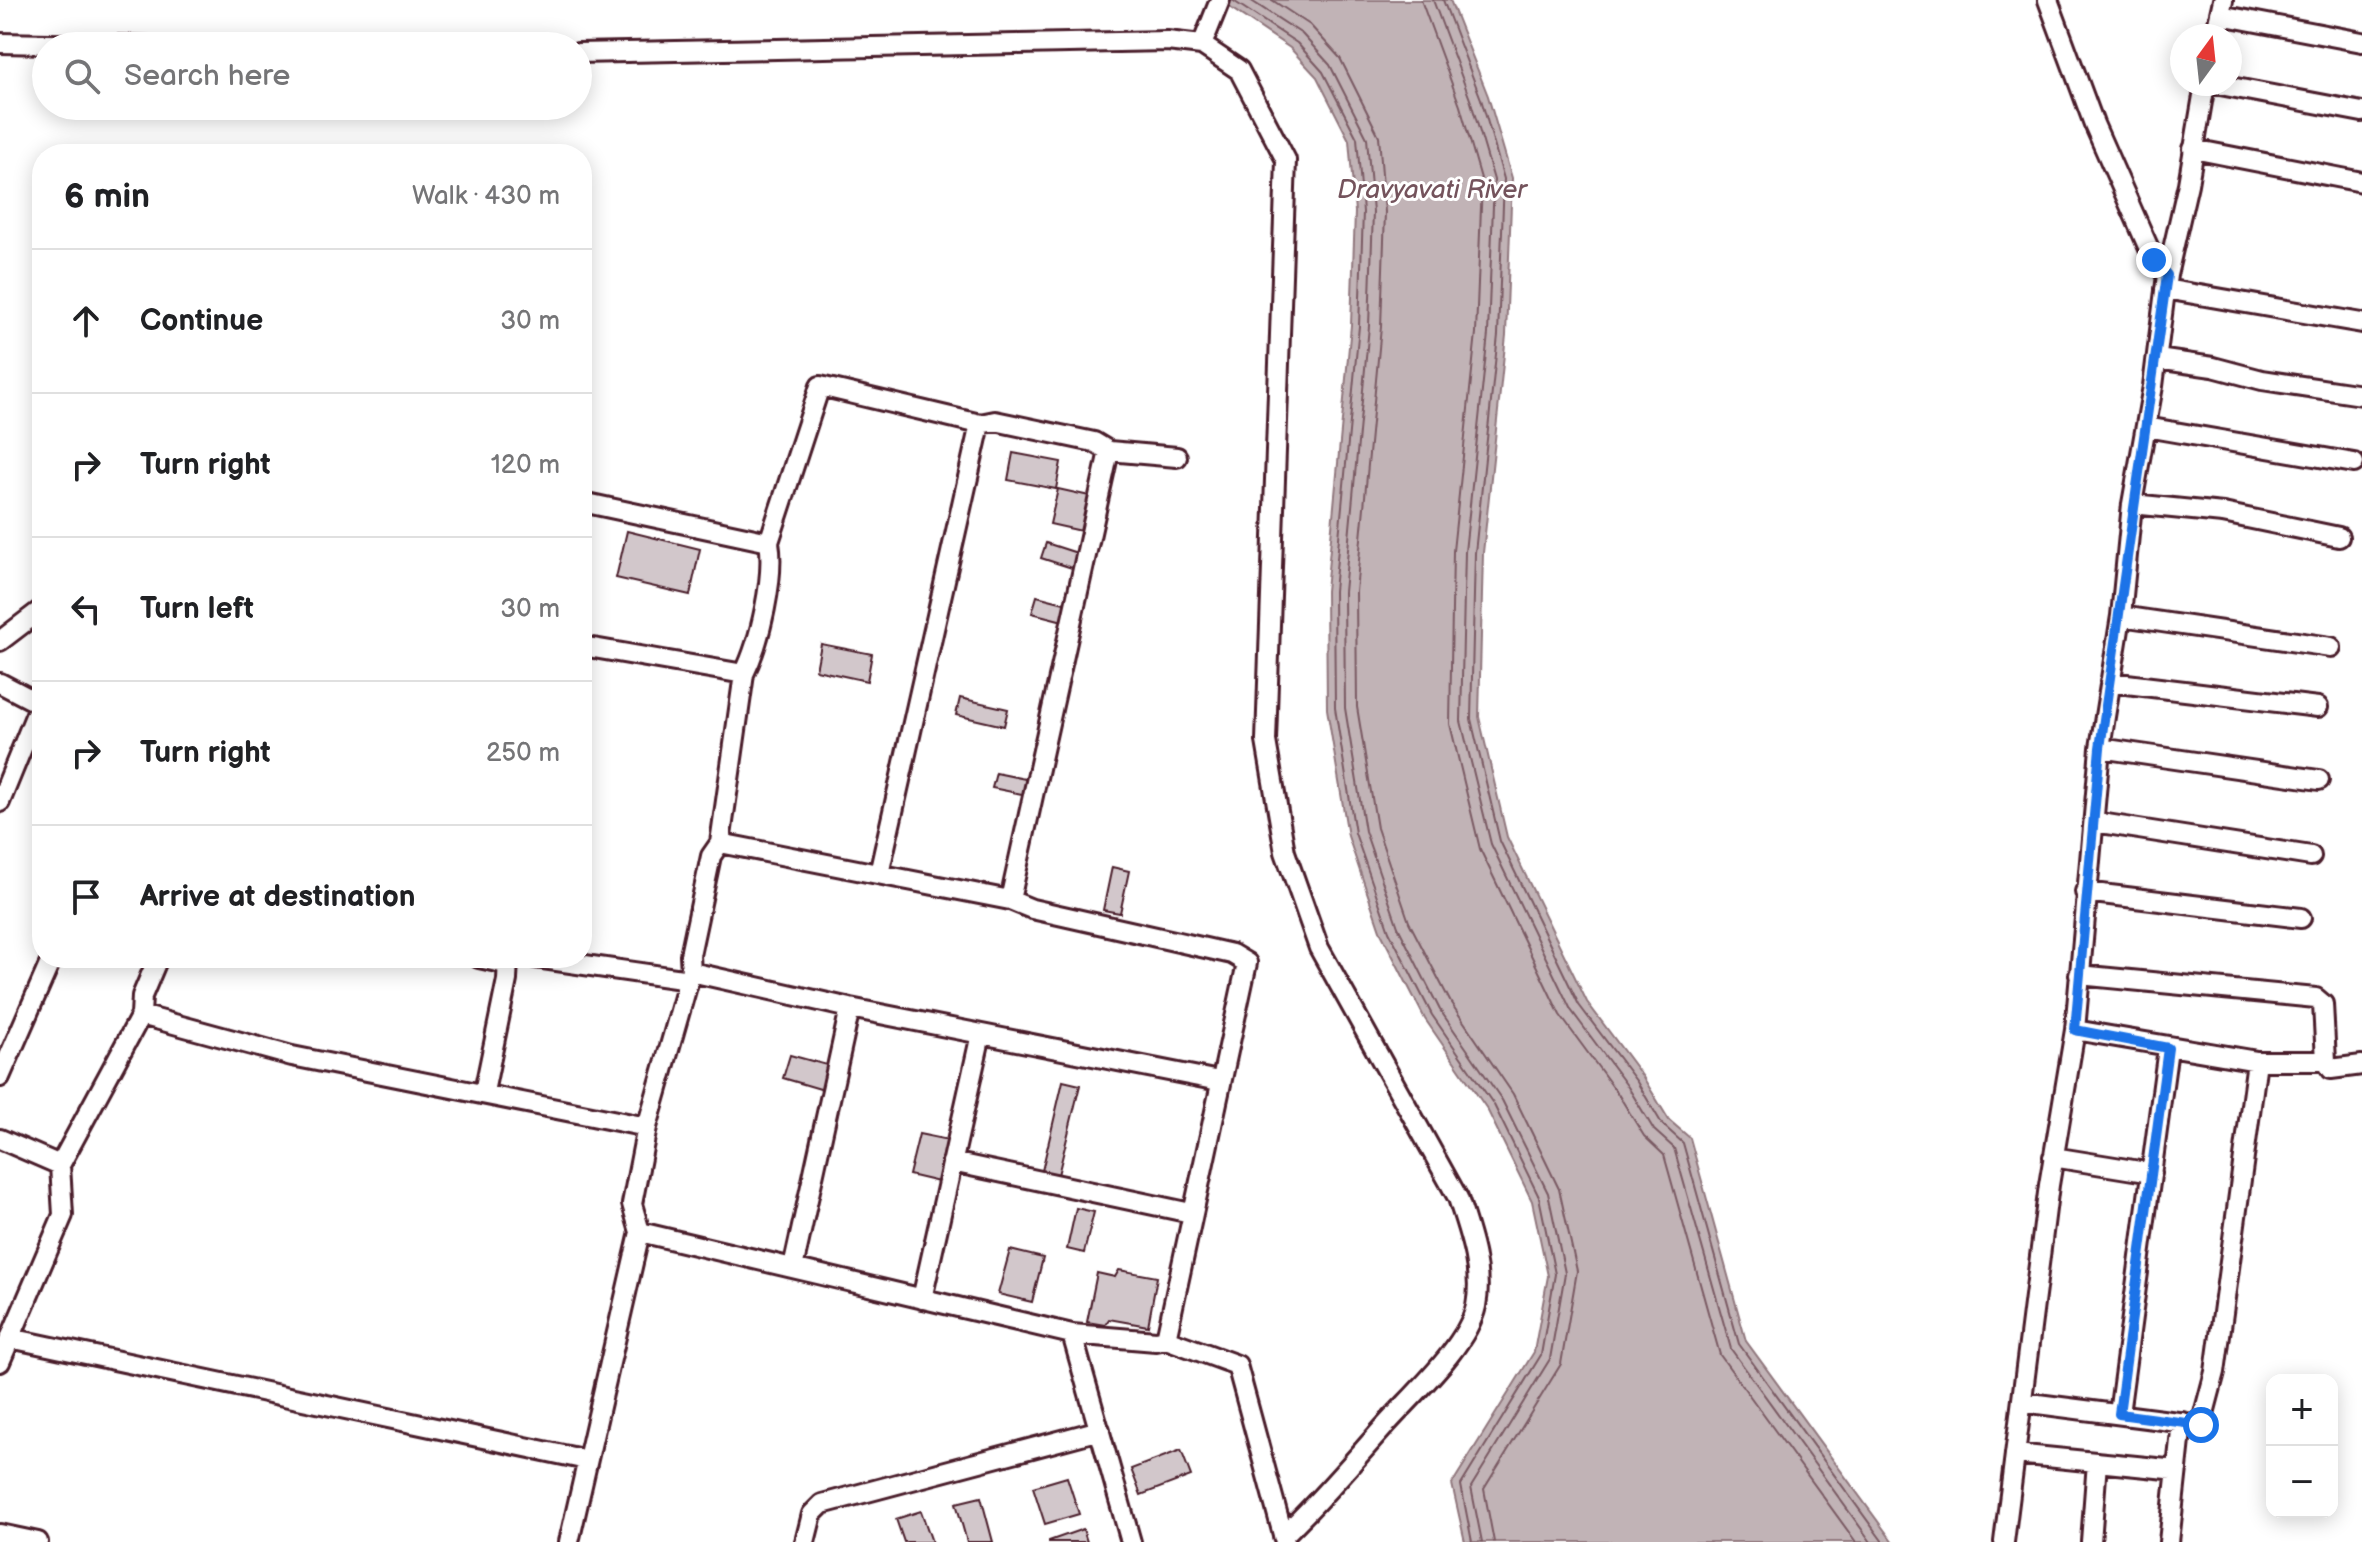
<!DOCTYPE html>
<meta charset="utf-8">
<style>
body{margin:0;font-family:"Balsamiq Sans",sans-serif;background:#f2f2f2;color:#202124}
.controls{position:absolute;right:24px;bottom:24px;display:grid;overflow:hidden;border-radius:16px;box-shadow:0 4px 20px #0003}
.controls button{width:72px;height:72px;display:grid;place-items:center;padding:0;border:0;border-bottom:2px solid #e0e0e0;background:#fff;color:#202124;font:40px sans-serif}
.compass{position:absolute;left:2170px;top:24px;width:72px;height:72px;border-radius:50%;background:#fff;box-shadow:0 4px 20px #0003;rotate:15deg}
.stop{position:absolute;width:24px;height:24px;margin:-18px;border:6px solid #1a73e8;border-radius:50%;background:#fff}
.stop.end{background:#1a73e8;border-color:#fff;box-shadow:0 2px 8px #0008}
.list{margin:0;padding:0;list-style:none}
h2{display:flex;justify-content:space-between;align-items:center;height:104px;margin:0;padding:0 32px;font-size:34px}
h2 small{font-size:26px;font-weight:400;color:#757577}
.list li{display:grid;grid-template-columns:52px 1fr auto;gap:24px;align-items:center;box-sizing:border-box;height:144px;padding:0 32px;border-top:2px solid #e0e0e0}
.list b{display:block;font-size:30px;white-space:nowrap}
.list em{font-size:26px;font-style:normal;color:#757577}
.icon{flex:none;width:44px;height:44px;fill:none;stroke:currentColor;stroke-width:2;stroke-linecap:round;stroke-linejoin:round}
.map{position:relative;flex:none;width:2362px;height:1542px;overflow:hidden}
.search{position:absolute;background:#fff;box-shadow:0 4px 20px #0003;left:32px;top:32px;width:560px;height:88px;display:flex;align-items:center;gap:20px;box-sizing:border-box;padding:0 28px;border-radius:44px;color:#757577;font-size:30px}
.panel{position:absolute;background:#fff;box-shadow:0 4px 20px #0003;left:32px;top:144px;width:560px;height:824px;border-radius:32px}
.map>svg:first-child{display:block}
</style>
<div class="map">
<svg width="2362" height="1542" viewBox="0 0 2362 1542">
<rect width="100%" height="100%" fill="#fff"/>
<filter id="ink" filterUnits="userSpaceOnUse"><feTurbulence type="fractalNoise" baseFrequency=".0125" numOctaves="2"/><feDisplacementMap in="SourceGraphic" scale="16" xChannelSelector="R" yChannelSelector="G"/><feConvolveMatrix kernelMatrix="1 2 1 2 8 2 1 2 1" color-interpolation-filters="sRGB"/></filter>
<g filter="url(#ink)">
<path fill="#c1b3b6" stroke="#91787e" stroke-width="2" d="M1210 0H1450L1488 96 1512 178 1506 335 1483 553 1479 717 1507 837 1587 1002 1643 1077 1669 1120 1690 1138 1746 1341 1893 1542H1465L1452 1484 1534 1352 1548 1276 1532 1201 1487 1109 1425 1019 1381 933 1348 836 1327 709 1326 591 1351 325 1355 212 1349 140 1317 77 1290 48 1229 7Z"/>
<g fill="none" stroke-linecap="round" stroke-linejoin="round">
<path stroke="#7a5a63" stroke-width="2" d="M1232 0 1297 43 1323 72 1357 138 1363 212 1359 326 1334 591 1335 708 1355 833 1389 931 1432 1015 1494 1105 1539 1197 1555 1274 1541 1355 1461 1485 1472 1542
M1250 0 1302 34 1330 65 1367 138 1373 212 1369 326 1344 592 1345 708 1365 831 1398 927 1440 1010 1502 1100 1548 1193 1565 1273 1550 1359 1471 1487 1482 1542
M1272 0 1310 25 1340 58 1379 136 1385 212 1381 327 1356 592 1357 707 1377 828 1409 922 1451 1003 1513 1094 1559 1189 1577 1271 1561 1364 1484 1489 1494 1542
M1421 0 1460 106 1482 182 1476 333 1453 551 1450 724 1480 849 1560 1015 1618 1094 1644 1136 1664 1155 1720 1355 1856 1542
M1433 0 1471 102 1494 180 1488 334 1465 552 1461 721 1491 844 1571 1010 1628 1087 1654 1130 1674 1148 1731 1349 1871 1542
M1443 0 1481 99 1504 179 1498 335 1475 553 1471 719 1500 841 1579 1005 1637 1082 1662 1124 1683 1143 1739 1344 1883 1542"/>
</g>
<path fill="#d2c7cb" stroke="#4a1f2b" stroke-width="2" d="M1013 453 1061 462 1056 489 1008 480Z
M1058 489 1094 497 1086 532 1050 524Z
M627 531 700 549 690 595 616 578Z
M1046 543 1080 554 1075 569 1041 558Z
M1037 596 1072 605 1067 622 1032 613Z
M821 644 872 654 867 681 816 670Z
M960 698 1008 709 1004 726 956 715Z
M996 773 1030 780 1027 795 992 788Z
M1112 867 1129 871 1120 913 1103 910Z
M790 1055 834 1067 827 1091 783 1078Z
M1063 1081 1080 1085 1057 1179 1041 1175Z
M919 1134 953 1141 943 1183 909 1175Z
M1076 1208 1094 1212 1084 1253 1067 1249Z
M1010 1250 1043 1258 1032 1302 998 1294Z
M1119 1270 1157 1277 1148 1326 1109 1319 1105 1325 1087 1322 1097 1273 1115 1277Z
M1181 1450 1191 1476 1141 1495 1131 1469Z
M1067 1477 1079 1514 1045 1524 1033 1487Z
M981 1497 993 1542H967L956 1503Z
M921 1511 932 1542H904L896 1519Z
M1083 1529 1087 1542H1049V1541Z"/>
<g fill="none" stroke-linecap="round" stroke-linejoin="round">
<defs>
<path id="minor" d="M2048 0 2094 124 2154 260 2167 275
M2220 15 2362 42
M2215 36 2223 0
M0 43 150 46
M1202 45 1220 0
M578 53 1167 41 1202 45 1239 70 1286 160 1266 741 1285 852 1319 948 1458 1198C1469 1232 1483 1270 1476 1306 1467 1347 1411 1396 1383 1428 1350 1465 1319 1502 1283 1536
M2215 84 2362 112
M2193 149 2362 182
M2165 289 2362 323
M2157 359 2213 367 2262 380 2362 395
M2146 427 2354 463
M582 502 769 542
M2132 504 2223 513 2339 537
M2121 616 2331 647
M0 641 42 609
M582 646 744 674
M2110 682 2318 707
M0 683 42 705
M2100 748 2319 780
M0 802 40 704
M2094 822 2311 856
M720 843 1010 900 1032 909 1232 954 1247 963 1166 1339
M879 874 980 424
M2085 892 2301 918
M1010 900 1109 451
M479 958 506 964
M536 958 689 980
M691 972 690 955 711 856 720 843 744 674C760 642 775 577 769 542L820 386 980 424 995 421 1094 442 1109 451 1177 457
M2079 975 2316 998 2323 1004 2326 1061
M141 1015 292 1056 647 1127
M2075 1030 2257 1061H2326L2331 1069 2362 1065
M0 1077 52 958
M484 1092 507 980 508 958
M0 1139 60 1165
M2053 1157 2152 1173
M952 1162 1191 1213
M640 1232 1072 1334 1131 1542
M793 1268 850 1008
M922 1299 981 1034
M1072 1334 1156 1341 1166 1339 1237 1365 1285 1542
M10 1338 587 1460
M0 1362 63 1215 60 1165 141 1015 142 996 158 958
M2022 1402 2201 1425 2215 1372 2257 1061
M2119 1414 2168 1048
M2015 1454 2177 1470
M0 1534 38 1542
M569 1542 640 1232 632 1204 647 1127 691 972 850 1008 1219 1081
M805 1542 812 1514 822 1504 1100 1430
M2004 1542 2049 1185 2075 1030 2100 748 2121 616 2132 504 2153 386 2167 275 2188 184 2205 84
M2091 1542 2097 1462
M2169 1542 2182 1422"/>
</defs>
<use href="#minor" stroke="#4a1f2b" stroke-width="24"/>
<use href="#minor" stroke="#fff" stroke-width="18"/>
</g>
</g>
<g fill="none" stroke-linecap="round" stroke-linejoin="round" filter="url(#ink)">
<path stroke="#1a73e8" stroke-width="10" d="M2154 260 2167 275 2100 748 2075 1030 2168 1048 2119 1414 2201 1425"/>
</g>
<g text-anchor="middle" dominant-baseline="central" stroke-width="6" stroke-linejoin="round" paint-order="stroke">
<g font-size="26" font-style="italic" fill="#74535c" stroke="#fff">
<text x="1432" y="190">Dravyavati River</text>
</g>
</g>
</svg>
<div class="controls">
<button>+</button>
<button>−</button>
</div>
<svg class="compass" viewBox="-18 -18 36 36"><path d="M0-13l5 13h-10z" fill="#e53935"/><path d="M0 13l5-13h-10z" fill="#757577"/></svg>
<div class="stop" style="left:2201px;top:1425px"></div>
<div class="stop end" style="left:2154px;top:260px"></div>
<div class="search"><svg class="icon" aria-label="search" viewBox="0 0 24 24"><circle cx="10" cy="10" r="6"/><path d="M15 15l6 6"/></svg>Search here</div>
<section class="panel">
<h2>6 min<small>Walk · 430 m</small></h2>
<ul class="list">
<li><svg class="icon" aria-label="ahead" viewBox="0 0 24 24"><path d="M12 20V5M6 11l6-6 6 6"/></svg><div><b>Continue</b></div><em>30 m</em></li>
<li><svg class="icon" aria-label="right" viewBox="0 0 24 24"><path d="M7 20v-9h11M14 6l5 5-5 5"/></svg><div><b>Turn right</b></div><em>120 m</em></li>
<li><svg class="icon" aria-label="left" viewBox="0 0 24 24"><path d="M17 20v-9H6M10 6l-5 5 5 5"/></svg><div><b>Turn left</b></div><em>30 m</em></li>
<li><svg class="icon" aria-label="right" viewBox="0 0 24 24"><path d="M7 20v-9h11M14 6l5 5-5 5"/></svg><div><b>Turn right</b></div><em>250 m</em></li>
<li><svg class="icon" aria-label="arrive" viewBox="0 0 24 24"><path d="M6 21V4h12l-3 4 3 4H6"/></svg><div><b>Arrive at destination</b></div></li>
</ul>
</section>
</div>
